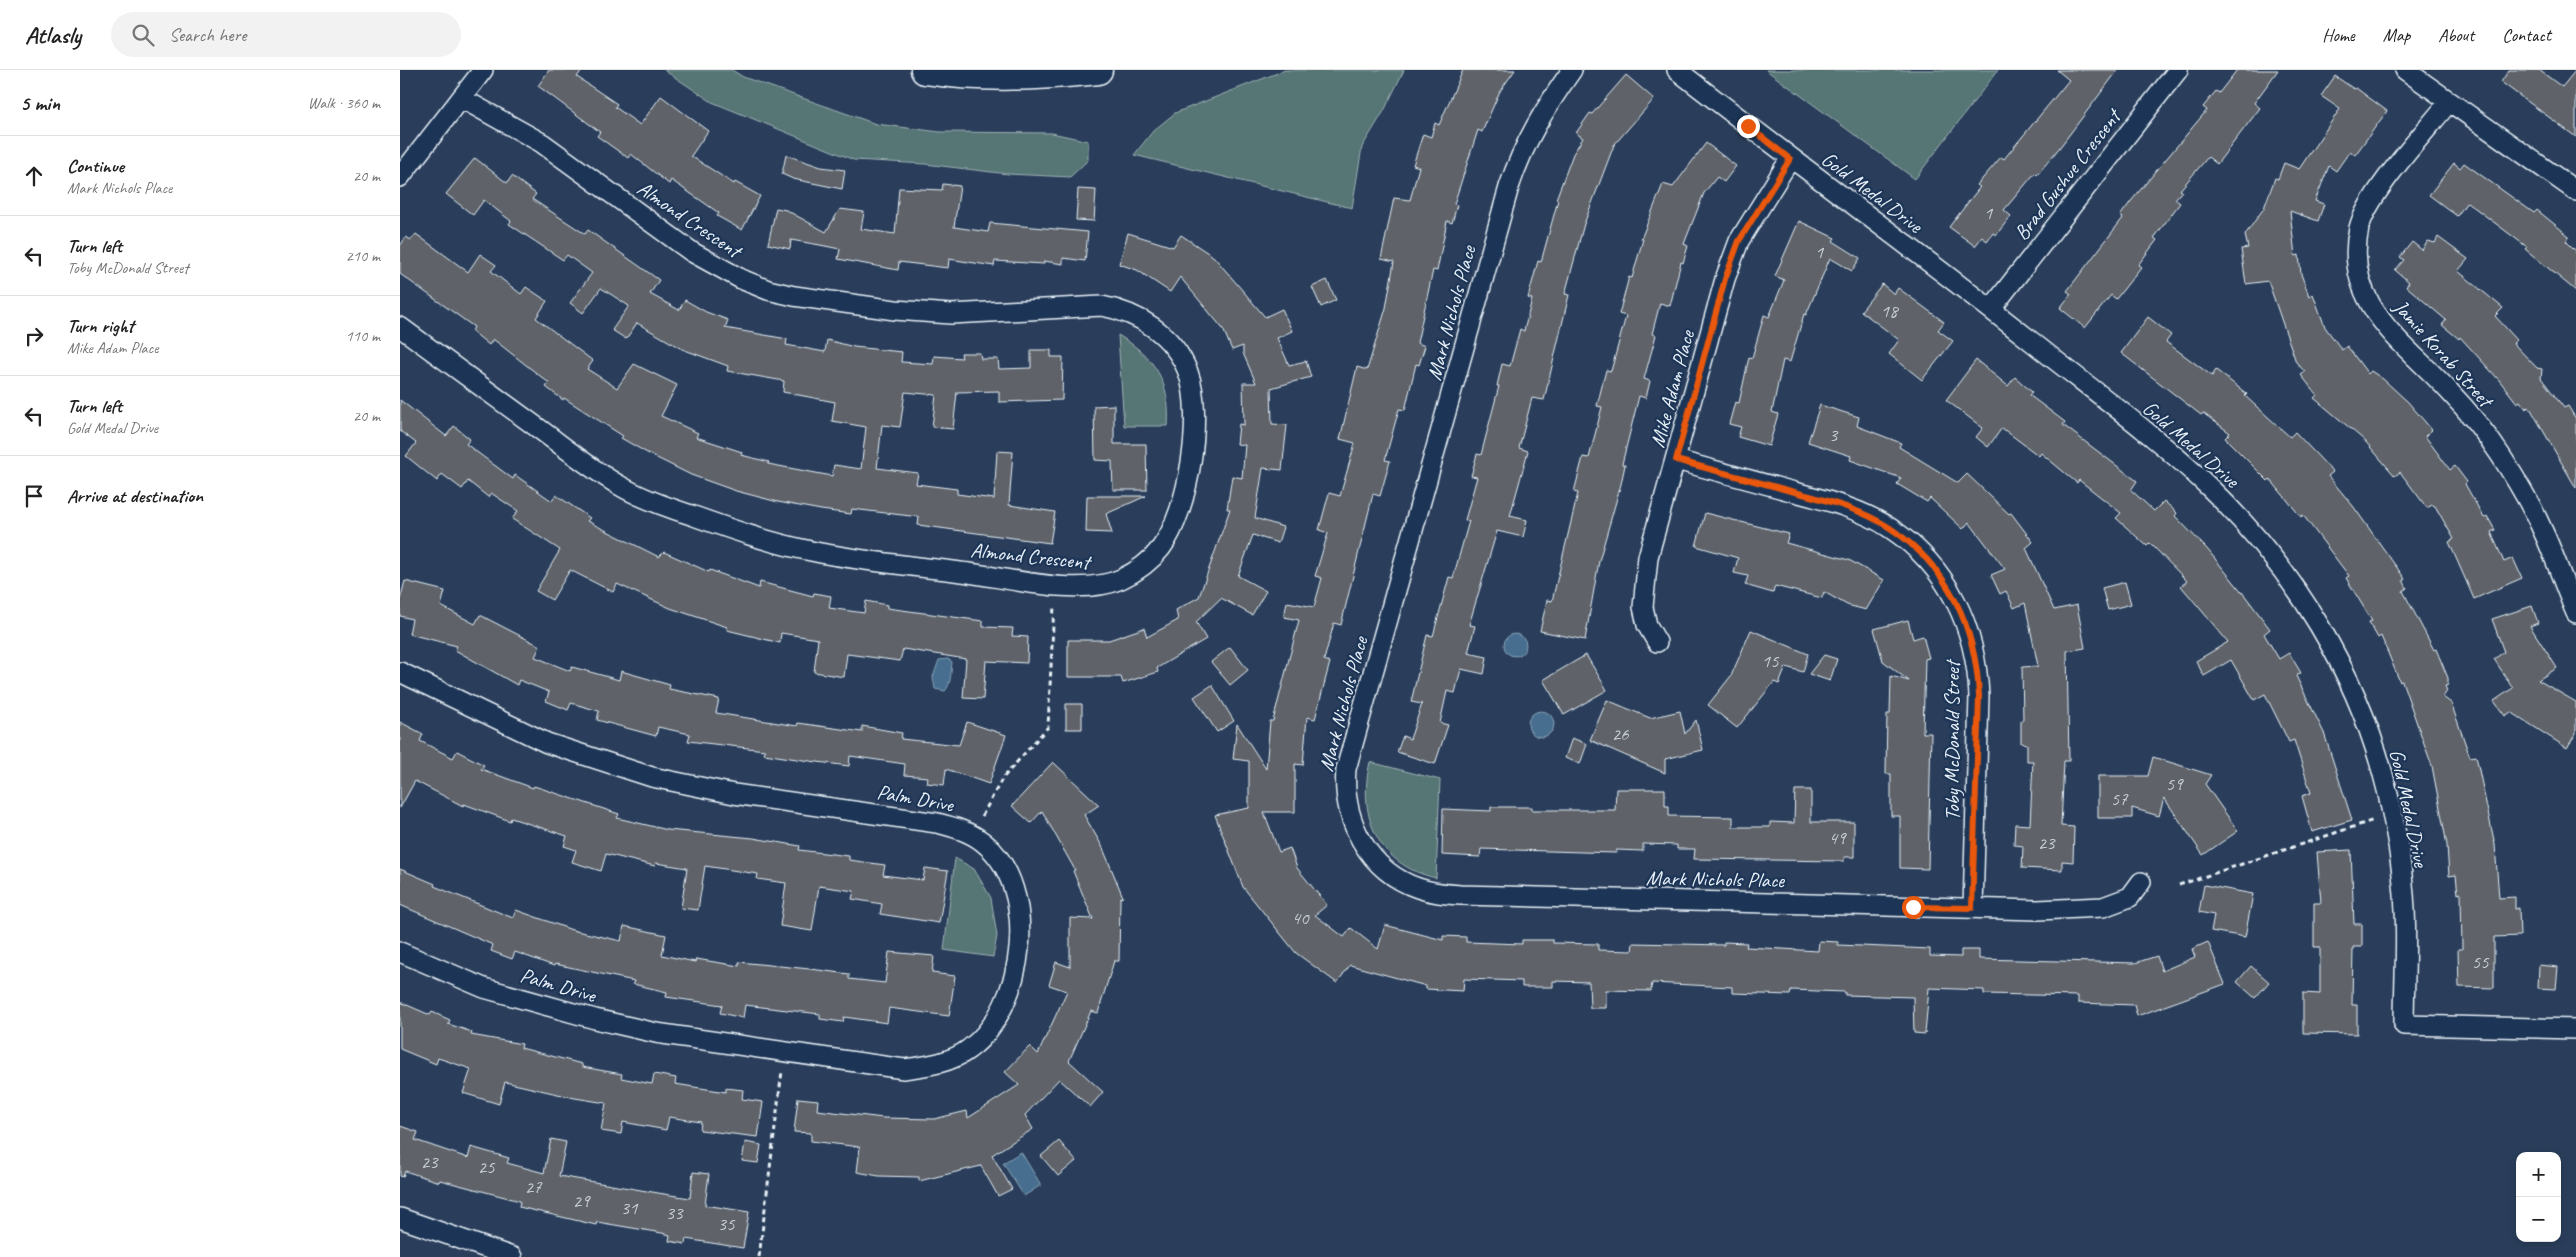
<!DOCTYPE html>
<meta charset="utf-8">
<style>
body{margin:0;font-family:Caveat,sans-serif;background:#f2f2f2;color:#222}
.controls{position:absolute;right:15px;bottom:15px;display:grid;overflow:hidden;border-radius:10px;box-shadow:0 2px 8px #0003}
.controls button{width:45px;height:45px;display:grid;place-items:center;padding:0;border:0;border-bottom:1px solid #e0e0e0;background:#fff;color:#222;font:25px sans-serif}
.stop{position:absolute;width:15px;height:15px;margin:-11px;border:4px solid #ea580c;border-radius:50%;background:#fff}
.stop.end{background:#ea580c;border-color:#fff;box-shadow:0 1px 5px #0008}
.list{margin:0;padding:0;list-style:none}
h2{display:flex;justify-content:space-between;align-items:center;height:65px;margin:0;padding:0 20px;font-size:21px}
h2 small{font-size:16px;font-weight:400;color:#767676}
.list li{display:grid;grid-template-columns:32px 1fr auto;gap:15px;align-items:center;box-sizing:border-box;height:80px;padding:0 20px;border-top:1px solid #e0e0e0}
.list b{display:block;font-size:19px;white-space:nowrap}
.list p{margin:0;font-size:16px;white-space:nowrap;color:#767676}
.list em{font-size:16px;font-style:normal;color:#767676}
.icon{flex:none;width:28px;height:28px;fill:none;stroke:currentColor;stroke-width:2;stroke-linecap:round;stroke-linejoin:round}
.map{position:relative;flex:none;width:2176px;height:1187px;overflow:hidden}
header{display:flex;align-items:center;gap:30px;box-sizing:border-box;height:70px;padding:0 25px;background:#fff;border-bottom:1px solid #e0e0e0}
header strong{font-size:24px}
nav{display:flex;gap:28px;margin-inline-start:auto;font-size:18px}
.search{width:350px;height:45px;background:#f2f2f2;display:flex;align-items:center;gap:12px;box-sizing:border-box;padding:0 18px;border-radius:28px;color:#767676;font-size:19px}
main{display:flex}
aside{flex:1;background:#fff}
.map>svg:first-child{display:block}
</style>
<header>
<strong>Atlasly</strong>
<div class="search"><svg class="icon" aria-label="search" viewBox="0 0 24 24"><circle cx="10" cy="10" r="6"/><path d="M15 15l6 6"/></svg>Search here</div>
<nav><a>Home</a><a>Map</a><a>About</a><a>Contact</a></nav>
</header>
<main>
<aside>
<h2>5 min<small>Walk · 360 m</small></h2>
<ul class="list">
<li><svg class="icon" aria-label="ahead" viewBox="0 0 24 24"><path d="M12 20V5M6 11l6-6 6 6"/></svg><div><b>Continue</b><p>Mark Nichols Place</p></div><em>20 m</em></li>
<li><svg class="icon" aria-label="left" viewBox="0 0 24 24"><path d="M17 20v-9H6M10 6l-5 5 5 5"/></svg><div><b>Turn left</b><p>Toby McDonald Street</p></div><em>210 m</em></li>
<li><svg class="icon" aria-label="right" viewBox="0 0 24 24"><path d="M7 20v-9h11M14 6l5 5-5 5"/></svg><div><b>Turn right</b><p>Mike Adam Place</p></div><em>110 m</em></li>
<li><svg class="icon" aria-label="left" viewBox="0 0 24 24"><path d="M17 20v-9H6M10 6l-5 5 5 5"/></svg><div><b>Turn left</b><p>Gold Medal Drive</p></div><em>20 m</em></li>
<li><svg class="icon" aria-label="arrive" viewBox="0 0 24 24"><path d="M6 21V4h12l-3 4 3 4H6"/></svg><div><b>Arrive at destination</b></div></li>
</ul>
</aside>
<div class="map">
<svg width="2176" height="1187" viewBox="0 0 2176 1187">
<rect width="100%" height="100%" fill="#2a3e5b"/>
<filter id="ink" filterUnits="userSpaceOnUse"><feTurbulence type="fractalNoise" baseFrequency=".02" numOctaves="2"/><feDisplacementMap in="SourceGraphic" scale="10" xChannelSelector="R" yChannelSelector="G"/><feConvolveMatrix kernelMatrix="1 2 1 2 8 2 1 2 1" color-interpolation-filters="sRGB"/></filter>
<g filter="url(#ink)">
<path fill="#567574" stroke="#9fb3b6" d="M264 0H332L343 7 476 54 540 62 652 63 688 71V90L670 107 608 104 525 94 454 90 312 32Z
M885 0H1004L984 41 962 77 952 138 734 85 753 61 775 43Z
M1366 0H1598L1515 109Z
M718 265C755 287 771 312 768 356H724Z
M970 692 1040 710 1036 808C978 795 957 747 970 692Z
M555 788 574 799 591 828 597 866 593 887 544 880Z"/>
<path fill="#466e8e" stroke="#87a2b8" d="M1104 575a11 11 0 1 1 22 0a11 11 0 1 1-22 0Z
M548 589 552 592C551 601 551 615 545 621L535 619 533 607 539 590Z
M1128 654a13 13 0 1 1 26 0a13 13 0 1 1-26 0Z
M621 1082 641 1115 624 1126 603 1093Z"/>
<path fill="#5e6369" stroke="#e8f1f8" d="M149 0H182L177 7 217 34 215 37 240 55 261 26 308 61 291 86 334 114 335 112 360 126 342 160 317 146 319 143 271 110 269 114 231 84 228 88 197 66 200 62 138 16Z
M1063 0H1115L1100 21 1082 62 1078 60 1054 134 1057 135 1052 153 1047 151 1037 201 1033 200 1017 273 1025 276 1019 295 1016 294 1005 340 999 339 985 390 990 391 980 426 973 424 941 555 934 553 924 590 930 592 915 649 907 647 903 695 895 694V742H864L879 782 890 778 897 798 927 835 915 845 944 867 951 858 978 879 985 855 1043 870V866L1066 867V872L1122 874V870H1153V873L1198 874V880L1232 881 1233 873 1324 875V872L1347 873 1346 877 1418 881 1419 871 1438 872V875L1530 879V886L1561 887V880H1579V889L1735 893 1757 886 1762 901 1795 887 1792 879 1808 872 1825 914 1737 946 1734 935 1678 933V926L1584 924V920L1529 918 1525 964 1514 963 1513 927 1445 925V922L1391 920 1390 925 1332 923V917L1252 913 1251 921 1206 920V938H1190L1189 912 1153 911V917H1122V911L1064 909 1063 921 1026 919V916L950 895 937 913 896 883 843 817 815 745 849 738V691L833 689 837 654 866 699 870 651H873L899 550 884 547 887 532 914 537 922 508 915 506 928 463 919 460 929 423 940 426 955 373 940 369 957 297 967 300 986 238 994 192 981 189 994 128 1010 130 1019 97 1013 95 1023 64 1031 67 1035 53 1039 55Z
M1657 0H1718L1660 77 1637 105 1635 103 1604 140 1611 146 1596 165 1593 163 1587 171 1582 167 1575 176 1549 157 1580 117 1577 115 1601 87 1604 89 1669 10Z
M1837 0H1878L1854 33 1860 38 1817 94 1808 87 1780 120 1782 121 1775 129 1780 133 1754 168 1757 170 1738 195 1741 197 1716 229 1711 225 1685 258 1660 238 1671 224 1667 221 1723 148 1720 146 1732 130 1807 40 1803 37 1816 21 1819 23Z
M2109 0H2139L2162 17 2176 0V67L2101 12Z
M1226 5 1254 29 1214 75 1184 154 1165 224 1169 225 1144 330 1132 328 1119 378 1128 381 1110 446 1127 450 1123 467 1097 461 1069 555 1075 556 1068 583 1087 587 1084 604 1061 599 1055 623 1047 621 1040 653 1048 655 1035 694 997 682 1003 666 1010 669 1022 634 1011 632 1027 565 1033 566 1049 507 1053 508 1069 451 1065 450 1077 407 1071 406 1077 384 1081 385 1099 316H1097L1102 294 1110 296 1120 259 1124 261 1132 229 1128 228 1138 191 1141 192 1158 130 1156 129 1173 84 1183 68 1176 63 1190 43 1192 44Z
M1935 6 1954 19 1956 18 1987 41 1955 85 1950 81 1936 101 1929 96 1915 131 1924 134 1918 151 1890 141 1895 186 1899 185 1901 204 1909 226 1913 224 1925 257 1942 280 1947 276 1968 304 1971 301 1983 309 2008 332 2032 360 2025 366 2050 400 2055 396 2067 412 2065 414 2084 448 2087 446 2095 460 2091 462 2104 492 2113 488 2122 508 2074 529 2049 472 2054 469 2035 436 2032 435 2027 438 2000 402 1995 406 1964 370 1914 328 1917 325 1901 305 1905 302 1896 292 1868 211 1846 214 1841 179 1848 178 1845 165 1864 138 1875 108 1878 109 1884 93 1899 99 1940 39 1921 26Z
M1306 73 1336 96 1324 112 1317 107 1304 123 1284 174 1288 176 1283 193 1281 192 1270 236 1260 233 1252 264 1256 265 1244 309 1250 311 1246 328 1239 326 1222 394 1225 395 1221 414 1199 491 1185 570 1140 561 1147 530 1152 531 1178 423 1174 422 1183 387 1189 388 1202 337 1197 336 1206 300 1211 301 1226 246 1219 244 1229 207 1232 208 1243 169H1241L1263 114 1273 117Z
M386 85 421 97 445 100 442 119 393 109 382 104Z
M75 88 107 113 112 106 136 124 132 129 185 164 188 160 259 210 250 224 279 240 285 230 306 242 328 250 325 258 387 269 386 275 425 282 427 270 454 277 502 282 501 292 533 294 534 286 562 288 561 283H580L581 289H598L599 299 631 298V280H651V287H663L662 330 599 332V321L557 322 553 359 532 357 536 325 505 322 500 357 482 355 477 398 518 403 516 414 557 419V424L594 429 597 381 613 382 609 435 655 442 650 473 518 455 519 447 452 439 451 444 421 440 378 432 336 421 291 405 249 384 221 368 223 366 164 328 163 330 146 317 149 313 93 269 89 275 72 261 74 257 0 204V176L6 167 11 170 16 164 68 202 80 184 96 195 91 201 121 224 126 217 147 231 136 248 193 291 187 299 217 318 234 294 277 315 261 346 298 363 296 367 342 382 341 385 369 392 368 394 432 406 434 395 461 399 466 357 432 351 435 332 383 322 384 311 327 301 328 296 282 279 237 253 226 269 212 260 229 236 201 218 183 243 170 233 192 203 167 185 163 190 109 154 111 151 84 130 73 145 46 124Z
M2054 93 2060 98 2064 93 2134 143 2137 140 2169 166 2166 171 2176 181V221L2125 179 2127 177 2067 132 2057 146 2029 125Z
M543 114 560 116 554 157 588 162 590 153 688 162 685 191 663 188V194L644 191V194L595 191 594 196 549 189 548 198 499 192 498 200 438 189 440 179 420 175 391 170 390 179 368 174 376 138 386 140 426 162 440 139 464 142 461 159 495 164 499 118 542 120Z
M678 119 696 120 694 151 676 150Z
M1399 151 1435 168 1433 171 1460 188 1452 201 1430 188 1406 245 1404 244 1390 292 1383 290 1372 342 1378 344 1369 376 1338 367 1341 357 1329 354 1335 332 1339 333 1349 287 1352 288 1364 245 1369 247 1384 210 1375 206Z
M728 163 773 177 781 165 814 187 865 247 882 239 892 261 877 268 889 295 906 291 911 307 871 318 872 354 887 355 882 400 863 398 855 448 883 457 878 473 853 465 838 506 866 521 852 545 821 528 796 552 806 569 757 598 758 602 723 613 721 607H668V570H709L744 558 747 567 778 550 776 540 799 527 830 439H827L832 406 842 408 845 375 837 374 839 354 844 355 843 313H856L843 283V276L832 280 823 259 780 207 770 222 737 200 719 194Z
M2038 167 2068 189 2058 201 2103 238 2095 246 2117 270 2113 273 2137 298 2142 299 2141 308 2164 338 2168 336 2176 349V418L2129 336 2126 339 2120 331 2117 333 2099 310 2060 267 2059 269 2042 255 2046 250 2006 216 2009 212 1995 200 2004 190 2000 187 2012 172 2022 180 2028 171 2035 173Z
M927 210 936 230 921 237 912 217Z
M1482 214 1494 224 1498 218 1544 252 1538 260 1553 271 1522 310 1489 284 1499 270 1461 241Z
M1748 247 1771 265 1766 272 1812 306 1816 300 1847 324 1845 326 1890 367 1895 362 1933 402 1928 406 1953 436 2005 509 2003 510 2007 518 2003 521 2034 580 2036 579 2048 608V615L2045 616 2047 621 2043 627 2051 633 2070 687 2076 686 2095 775 2099 828 2115 827V839L2119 838 2120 866 2094 867V918L2059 917 2058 879H2062L2061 823 2058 824 2056 805 2049 806 2047 775 2032 696 2002 611 2000 612 1981 566 1978 568 1969 552 1972 551 1946 508 1949 506 1903 445 1901 447 1870 409 1868 411 1825 368 1830 363 1803 343 1801 345 1721 283Z
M1576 290 1608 316 1615 307 1632 322 1629 325 1665 352 1663 355 1737 411 1731 420 1754 441 1764 431 1777 443 1775 446 1807 479 1846 527 1870 559 1864 564 1879 589 1889 583 1901 603 1896 606 1924 663 1952 750 1912 762 1902 726 1911 723 1894 670 1889 672 1865 624 1854 630 1831 590 1804 606 1796 591 1828 572 1781 516 1787 511 1750 473 1747 476 1716 448 1721 443 1679 410 1677 413 1641 383 1639 386 1602 358 1588 377 1576 367 1583 358 1546 330Z
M0 330 46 366 54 356 70 369 66 374 113 409 115 405 152 431 156 425 190 448 187 451 259 487 264 482 309 502 310 500 359 518 360 512 413 526 414 523 431 526 429 538 464 543 466 531 487 535V538L583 551V557L613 558 612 566 628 567 627 593 586 591 583 629 563 628 566 589 503 579 500 591 447 584 444 607 414 602 418 569 381 563 380 573 327 560V557L270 538 217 514 213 522 170 500 152 530 136 521 160 480 112 449 118 441 91 423 88 427 68 411 62 419 42 404 37 411 6 386 16 373 0 361Z
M714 335V374H746L747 420H713L712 391 695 390 694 336Z
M1420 335 1459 347 1457 356 1501 373 1499 377 1558 413 1567 404 1609 444 1611 443 1633 472 1626 478 1654 540 1677 535 1685 578 1667 581 1669 691H1664L1661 756 1674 757 1673 792 1662 791V800L1622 798 1623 776 1614 775 1615 754 1630 755 1633 691H1627V674L1621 673V650H1623L1622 597 1638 596 1625 533 1614 538 1606 521 1600 524 1591 505 1605 499 1569 452 1563 459 1530 428 1527 432 1497 414 1501 408 1450 390 1451 386 1408 372Z
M687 426H746L706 444 712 463 686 462Z
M1305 443 1389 464 1386 473 1449 490 1484 510 1466 540 1447 535 1424 522 1422 528 1375 516 1373 523 1345 515 1348 506 1334 503 1338 488 1296 476Z
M5 511 45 521 41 536 75 554 80 545 140 576 135 587 170 601 172 597 219 610 221 601 270 615 269 619 319 629 316 643 397 656 398 653 462 662V656L502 663 501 669 559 675 567 652 606 665 589 714 546 699 544 715 527 713 528 707 504 705 505 694 450 686 449 696 410 691 364 684 365 680 288 671 290 664 258 657 256 666 197 650 199 641 171 633 168 640 146 631 149 622 119 610 117 615 55 580 57 576 9 564 12 549 0 546V530Z
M1725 512 1731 534 1708 540 1702 518Z
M2132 536 2138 553 2130 556 2157 598 2138 610 2176 632V663L2167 678 2111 642 2105 646 2094 631 2113 618 2094 589 2104 582 2092 549Z
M1508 550 1513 569 1523 566 1529 588 1525 589 1523 663H1531L1528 799 1500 798V746H1491V704H1486L1487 644H1490L1491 606 1509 611 1483 591 1474 559Z
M1351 560 1408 584 1403 602 1386 597 1379 614 1374 612 1337 658 1308 635 1331 606Z
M830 577 848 600 830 615 811 592Z
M1186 585 1207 620 1164 645 1143 610Z
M1424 585 1437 589 1430 611 1409 604Z
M812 615 834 651 817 662 794 627Z
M1207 630 1250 648 1280 641 1285 664 1296 650 1303 680 1265 689V703L1190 670Z
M666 634H682V659H666Z
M0 652 23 664 20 671 53 688 57 681 84 695 81 699 133 718 134 716 219 744 217 748 268 760 353 768 400 776 399 780 449 786V790L485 795 483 805 523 810 525 798 548 801 539 853 480 844 482 834 452 829 454 821 419 816 412 861 380 856 386 813 357 809 358 804 305 796 298 840 281 838 287 798 256 793 255 796 206 784 201 801 172 792 176 780 164 776 167 766 111 748 110 751 64 734 63 736 15 711 0 738Z
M1172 668 1187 674 1180 694 1165 688Z
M1753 687 1811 705 1805 714 1838 761 1803 785 1764 728 1759 746 1732 738V748H1698V706H1748Z
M653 692 699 735 684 745 702 776 723 827 720 828 719 891H714L698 943 691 941 669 991 703 1022 690 1037 659 1009 625 1045 633 1059 592 1085 612 1119 598 1126 581 1096 519 1111V1107L479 1106 457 1102 460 1077 411 1071V1063L394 1062 398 1028 418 1030 417 1040 483 1048 534 1049 567 1041 568 1048 619 1015 605 1002 630 976 638 984 667 921 649 915 656 892 670 897V848L693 849 673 801 675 800 642 741 631 753 612 736Z
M1216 719H1265V736H1269V746L1333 747V757H1370V752L1394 753 1395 720H1411V752H1454V787H1444V791L1294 789 1295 779H1277V775L1243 774V781L1216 780V783L1081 779 1080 787 1042 785 1043 739 1091 741V737H1132V740H1215Z
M1951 780 1954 854H1962V877H1953L1952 935H1957V964L1903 963V923L1920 924V877H1914V833H1921L1917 782Z
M0 799 35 814 34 816 113 848 116 840 172 860 221 871 224 856 266 865 262 885 295 892 296 889 339 896V892L410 899 449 904V909L485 913 489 882 534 886 532 903 555 906 549 946 489 938 487 953 444 947 443 952 420 949V944L345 935 343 948 320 943 322 935 266 927 267 922 233 914 234 911 155 894 154 896 115 882 112 889 91 881 93 875 0 835Z
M1804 815 1853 824 1845 867 1811 861 1814 845 1799 842Z
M2139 895 2158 897 2156 919 2138 918Z
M1851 896 1869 912 1855 928 1837 912Z
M0 932 30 945 32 942 50 950 48 954 72 962 71 965 122 974 121 978 182 994V997L222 1004 221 1008 252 1014 254 1004 276 1008 275 1014 326 1022V1018L343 1020 342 1029 363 1032 358 1067 300 1060 301 1052 269 1047 266 1060 223 1052 221 1064 201 1061 206 1033 175 1028 105 1012 99 1034 63 1023 71 999 38 988 36 994 0 979Z
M0 1056 18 1062 15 1070 68 1088 71 1077 109 1088 107 1093 144 1103 151 1069 166 1072 159 1106 264 1124 290 1128 293 1102 309 1104 305 1135 349 1142 343 1178 286 1169 285 1174 269 1171 270 1165 262 1163 197 1152 196 1155 119 1137 120 1131 40 1110 39 1112 5 1101 3 1107 0 1106Z
M659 1071 676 1091 658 1106 641 1086Z
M345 1072 361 1075 358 1093 342 1091Z"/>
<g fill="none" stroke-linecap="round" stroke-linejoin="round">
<defs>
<path id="minor" d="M1172 0C1145 38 1124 72 1109 117L946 699C942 750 968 801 1018 818 1032 823 1046 824 1060 825L1638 840 1703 837 1730 827 1741 812
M1277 0C1394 92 1515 179 1631 271 1691 319 1754 364 1809 417 1894 499 1959 604 1987 720 1996 759 2003 800 2005 840 2007 878 2004 917 2004 955L2176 959
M2005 0 2176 121
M2049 32C2025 62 1968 123 1959 158 1942 234 2005 273 2049 321 2068 341 2086 363 2101 386 2116 409 2131 434 2142 459 2155 486 2164 515 2176 543
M0 107 83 0
M1591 239 1778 0
M0 257C46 291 92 324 138 358 164 377 190 398 217 414 240 428 266 437 291 445 330 459 370 473 411 481 463 492 517 496 569 503 612 509 681 527 721 509 736 502 751 491 761 478 789 441 804 345 788 302 773 264 739 243 702 236L551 244 495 240 394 226 368 220 341 209 292 182 142 73 61 28
M1276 390C1313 400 1350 410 1387 420 1421 429 1460 438 1490 458 1549 497 1576 558 1579 626L1573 838
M1257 572 1247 555 1243 537 1248 487 1325 209 1339 171 1390 89
M0 602 147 673 252 707 334 724 537 753C553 757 569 761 583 772 641 818 626 937 569 979 551 993 526 996 504 999L256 963 195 949 84 918 0 882
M0 1148 112 1187"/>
<path id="secondary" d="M525 0C584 9 640 6 698 0"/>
</defs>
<use href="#minor" stroke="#e8f1f8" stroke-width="22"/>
<use href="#secondary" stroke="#e8f1f8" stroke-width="31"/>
<path stroke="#e8f1f8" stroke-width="3" stroke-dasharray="5 4" stroke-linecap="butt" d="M582 746 602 709 648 657 654 535
M1779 815 1974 750
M359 1187 382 1001"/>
<use href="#minor" stroke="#1d3557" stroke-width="19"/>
<use href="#secondary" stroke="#1d3557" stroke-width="28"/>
</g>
</g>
<g fill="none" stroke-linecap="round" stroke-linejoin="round" filter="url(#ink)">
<path stroke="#ea580c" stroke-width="6" d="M1348 56 1390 89 1339 171 1325 209 1276 390C1313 400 1350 410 1387 420 1421 429 1460 438 1490 458 1549 497 1576 558 1579 626L1572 838 1513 837"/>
</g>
<g text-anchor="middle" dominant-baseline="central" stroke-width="4.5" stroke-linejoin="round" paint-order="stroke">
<g font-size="19" fill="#c6ced4">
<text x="1588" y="143">1</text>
<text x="1419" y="182">1</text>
<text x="1489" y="241">18</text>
<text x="1433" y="365">3</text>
<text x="1370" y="591">15</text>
<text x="1220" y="664">26</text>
<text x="1774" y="714">59</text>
<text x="1719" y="729">57</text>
<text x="1437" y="768">49</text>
<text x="1646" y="773">23</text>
<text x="900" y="848">40</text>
<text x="2080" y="892">55</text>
<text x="29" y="1092">23</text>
<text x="86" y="1097">25</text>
<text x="133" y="1117">27</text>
<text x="181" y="1131">29</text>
<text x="229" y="1138">31</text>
<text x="274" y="1143">33</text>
<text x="326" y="1154">35</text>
</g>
<g font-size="21" fill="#e8f1f8" stroke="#1d3557">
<text transform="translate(1667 105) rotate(-52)">Brad Gushue Crescent</text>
<text transform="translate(1472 122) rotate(37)">Gold Medal Drive</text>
<text transform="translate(289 149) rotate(34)">Almond Crescent</text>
<text transform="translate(1051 243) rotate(-75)">Mark Nichols Place</text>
<text transform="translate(2043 283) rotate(48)">Jamie Korab Street</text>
<text transform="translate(1272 319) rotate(-75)">Mike Adam Place</text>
<text transform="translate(1791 374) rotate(41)">Gold Medal Drive</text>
<text transform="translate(630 486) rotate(6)">Almond Crescent</text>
<text transform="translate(943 634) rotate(-75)">Mark Nichols Place</text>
<text transform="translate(1552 671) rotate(-90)">Toby McDonald Street</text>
<text transform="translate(515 728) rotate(10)">Palm Drive</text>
<text transform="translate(2009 738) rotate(78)">Gold Medal Drive</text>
<text transform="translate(1315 809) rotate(1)">Mark Nichols Place</text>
<text transform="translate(158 915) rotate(16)">Palm Drive</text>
</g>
</g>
</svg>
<div class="controls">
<button>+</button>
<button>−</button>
</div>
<div class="stop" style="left:1513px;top:837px"></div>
<div class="stop end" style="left:1348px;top:56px"></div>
</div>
</main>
